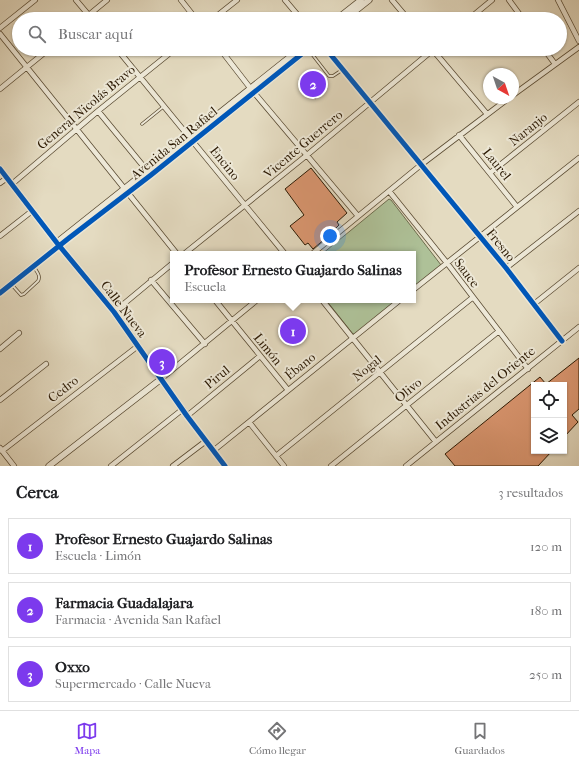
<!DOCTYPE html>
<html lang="es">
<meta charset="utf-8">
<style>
body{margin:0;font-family:"IM FELL French Canon",serif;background:#f6f6f6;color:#202124}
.controls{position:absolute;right:12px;bottom:12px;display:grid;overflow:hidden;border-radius:0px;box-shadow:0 1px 3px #0004}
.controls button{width:36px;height:36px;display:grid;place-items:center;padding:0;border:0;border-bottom:1px solid #e0e0e0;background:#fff;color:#202124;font:20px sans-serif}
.compass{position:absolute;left:483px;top:68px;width:36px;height:36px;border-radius:50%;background:#fff;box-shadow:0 1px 3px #0004;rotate:140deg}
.you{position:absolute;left:330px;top:236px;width:14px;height:14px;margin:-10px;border:3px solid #fff;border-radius:50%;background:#1a73e8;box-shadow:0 0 0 6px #1a73e833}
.badge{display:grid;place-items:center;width:26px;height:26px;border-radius:50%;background:#7c3aed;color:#fff;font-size:13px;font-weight:700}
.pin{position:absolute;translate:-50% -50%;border:2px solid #fff;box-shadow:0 1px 4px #0006}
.popup{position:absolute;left:170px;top:251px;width:246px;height:52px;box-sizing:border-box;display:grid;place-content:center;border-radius:0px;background:#fff;filter:drop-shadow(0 1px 3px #0005);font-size:13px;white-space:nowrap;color:#757577}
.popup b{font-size:15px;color:#202124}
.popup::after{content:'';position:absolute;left:50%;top:100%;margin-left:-8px;border:8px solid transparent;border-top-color:#fff}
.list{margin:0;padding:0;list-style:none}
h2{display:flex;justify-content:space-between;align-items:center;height:52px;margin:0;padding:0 16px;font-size:17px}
h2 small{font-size:13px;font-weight:400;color:#757577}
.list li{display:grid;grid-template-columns:26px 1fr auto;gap:12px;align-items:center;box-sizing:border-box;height:56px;margin:0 8px 8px;padding:0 8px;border:1px solid #e0e0e0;border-radius:0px}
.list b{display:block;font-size:15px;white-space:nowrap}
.list p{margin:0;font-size:13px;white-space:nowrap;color:#757577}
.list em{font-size:13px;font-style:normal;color:#757577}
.icon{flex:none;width:22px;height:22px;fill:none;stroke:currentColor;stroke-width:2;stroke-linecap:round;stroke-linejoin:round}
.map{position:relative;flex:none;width:579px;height:466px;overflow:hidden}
.search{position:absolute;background:#fff;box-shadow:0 1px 3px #0004;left:12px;right:12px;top:12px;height:44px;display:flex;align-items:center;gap:10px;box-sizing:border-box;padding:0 14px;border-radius:22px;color:#757577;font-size:15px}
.sheet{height:244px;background:#fff}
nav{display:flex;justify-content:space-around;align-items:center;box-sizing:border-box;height:56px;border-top:1px solid #e0e0e0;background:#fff;font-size:11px;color:#757577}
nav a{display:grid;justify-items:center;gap:2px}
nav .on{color:#7c3aed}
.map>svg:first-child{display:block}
</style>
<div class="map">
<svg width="579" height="466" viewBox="0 0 579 466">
<rect width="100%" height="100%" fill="#e4dbc1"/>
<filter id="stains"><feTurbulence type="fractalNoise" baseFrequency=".005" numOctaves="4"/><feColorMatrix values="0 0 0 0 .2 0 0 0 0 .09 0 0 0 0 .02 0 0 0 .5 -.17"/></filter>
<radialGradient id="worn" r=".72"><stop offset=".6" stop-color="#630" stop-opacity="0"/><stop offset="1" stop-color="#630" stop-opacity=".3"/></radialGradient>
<path fill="#aec198" stroke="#6c6d4e" d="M389 199 391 200 441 265V267L413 289V254H322Z
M326 300H399L356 334H353Z"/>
<path fill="#db9771" stroke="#2b1903" d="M309 71 314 72 327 89 315 99 299 79Z
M311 168 347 213 337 222 339 225 333 231V232L313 249 308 243 305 245 290 226 304 215 285 189Z
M579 358V409L572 415 578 422 564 437V385H534V451H552L538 466H455L445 454 540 377 546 384Z"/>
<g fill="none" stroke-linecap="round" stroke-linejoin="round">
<defs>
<path id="service" d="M308 49 329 76H333L342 70
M142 124 163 107
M12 285 21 295 24 294 38 281C41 276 37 272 34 267
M169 360 174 367"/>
<path id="minor" d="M76 0 92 19
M181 0 196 19
M285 0 301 19
M392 0 408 19
M509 0 523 19
M558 0 579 41
M84 19 107 0
M213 19 237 0
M469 19 492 0
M0 28 35 0
M0 34 177 254
M117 49 285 254
M220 49 251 89 358 216
M326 49 506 268 562 341
M432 49 487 114
M544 49 555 64
M0 89 49 49
M513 95 579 47
M98 111 149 173
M459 135 517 207
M490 173 579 102
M0 183 7 178
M12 184 98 111 175 49
M389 191 447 263 528 369
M0 236 32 211
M184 254 307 155 434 49
M312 254 422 164 509 98
M506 268 579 211
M151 280 205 344
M413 290 579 158
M215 300 288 390
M322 300 436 442
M534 304 579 268
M114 312 173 263
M0 349 19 333
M161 379 257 300
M0 400 46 364
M187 416 260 356
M249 422 284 466
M0 448 14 466
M2 451 138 346
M213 451 400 300
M276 456 472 298
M111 466 183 409
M173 466 206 441
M331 466 499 331
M406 466 579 327"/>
<path id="tertiary" d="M337 19 361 0
M345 19 369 0
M0 169 57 243 114 312 187 416 225 466
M60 240 300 49
M0 293 69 238 151 175 308 49
M49 466 161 379"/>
</defs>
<use href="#service" stroke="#594a32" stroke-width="3.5"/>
<use href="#minor" stroke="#594a32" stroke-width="6"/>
<use href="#tertiary" stroke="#594a32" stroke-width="7"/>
<use href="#service" stroke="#ede8d7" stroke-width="2"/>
<use href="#minor" stroke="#ede8d7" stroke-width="4.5"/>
<use href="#tertiary" stroke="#ede8d7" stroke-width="5.5"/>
<defs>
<path id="cycleway" d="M326 49 506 268 562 341
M0 169 57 243 114 312 187 416 225 466
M0 293 69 238 151 175 308 49"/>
</defs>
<use href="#cycleway" stroke="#ede8d7" stroke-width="8"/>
<use href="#cycleway" stroke="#0057b8" stroke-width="5"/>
</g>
<g text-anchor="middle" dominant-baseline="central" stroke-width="4" stroke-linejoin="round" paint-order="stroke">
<g font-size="13" fill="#2b1903" stroke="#ede8d7">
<text transform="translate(86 107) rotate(-40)">General Nicolás Bravo</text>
<text transform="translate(528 129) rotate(-39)">Naranjo</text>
<text transform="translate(174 143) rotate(-39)">Avenida San Rafael</text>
<text transform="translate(303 144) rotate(-40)">Vicente Guerrero</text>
<text transform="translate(225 163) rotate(51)">Encino</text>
<text transform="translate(497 164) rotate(51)">Laurel</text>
<text transform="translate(501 245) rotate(51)">Fresno</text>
<text transform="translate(467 273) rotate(53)">Sauce</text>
<text transform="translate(124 309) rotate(53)">Calle Nueva</text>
<text transform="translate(268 349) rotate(51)">Limón</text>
<text transform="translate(300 366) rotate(-39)">Ébano</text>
<text transform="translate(367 368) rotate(-39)">Nogal</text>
<text transform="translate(217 377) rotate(-40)">Pirul</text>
<text transform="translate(485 388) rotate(-39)">Industrias del Oriente</text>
<text transform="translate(63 389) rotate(-38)">Cedro</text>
<text transform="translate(408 390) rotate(-39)">Olivo</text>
</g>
</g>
<rect width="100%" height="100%" filter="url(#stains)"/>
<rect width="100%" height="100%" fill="url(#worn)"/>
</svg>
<div class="controls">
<button><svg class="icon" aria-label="locate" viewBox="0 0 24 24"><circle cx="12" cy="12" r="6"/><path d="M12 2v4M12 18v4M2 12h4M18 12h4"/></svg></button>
<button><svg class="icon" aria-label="layers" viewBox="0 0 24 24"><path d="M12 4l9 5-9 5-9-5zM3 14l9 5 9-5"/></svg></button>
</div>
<svg class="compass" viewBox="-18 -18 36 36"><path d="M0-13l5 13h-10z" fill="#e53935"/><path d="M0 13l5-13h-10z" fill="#757577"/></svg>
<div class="you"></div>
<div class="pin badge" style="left:293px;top:331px">1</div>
<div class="popup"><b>Profesor Ernesto Guajardo Salinas</b>Escuela</div>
<div class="pin badge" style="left:313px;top:84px">2</div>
<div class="pin badge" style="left:162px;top:362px">3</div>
<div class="search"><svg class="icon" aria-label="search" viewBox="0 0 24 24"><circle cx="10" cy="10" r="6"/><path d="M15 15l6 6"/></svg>Buscar aquí</div>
</div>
<section class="sheet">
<h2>Cerca<small>3 resultados</small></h2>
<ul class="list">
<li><span class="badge">1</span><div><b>Profesor Ernesto Guajardo Salinas</b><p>Escuela · Limón</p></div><em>120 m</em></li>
<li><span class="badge">2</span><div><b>Farmacia Guadalajara</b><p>Farmacia · Avenida San Rafael</p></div><em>180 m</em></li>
<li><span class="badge">3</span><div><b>Oxxo</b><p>Supermercado · Calle Nueva</p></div><em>250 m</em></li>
</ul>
</section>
<nav>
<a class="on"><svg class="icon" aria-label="map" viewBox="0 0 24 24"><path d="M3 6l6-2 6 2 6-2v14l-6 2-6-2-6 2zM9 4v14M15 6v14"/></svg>Mapa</a>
<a><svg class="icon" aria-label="directions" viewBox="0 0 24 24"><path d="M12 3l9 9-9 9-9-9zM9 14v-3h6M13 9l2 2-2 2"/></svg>Cómo llegar</a>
<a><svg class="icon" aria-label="saved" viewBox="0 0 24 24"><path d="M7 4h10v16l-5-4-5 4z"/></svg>Guardados</a>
</nav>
